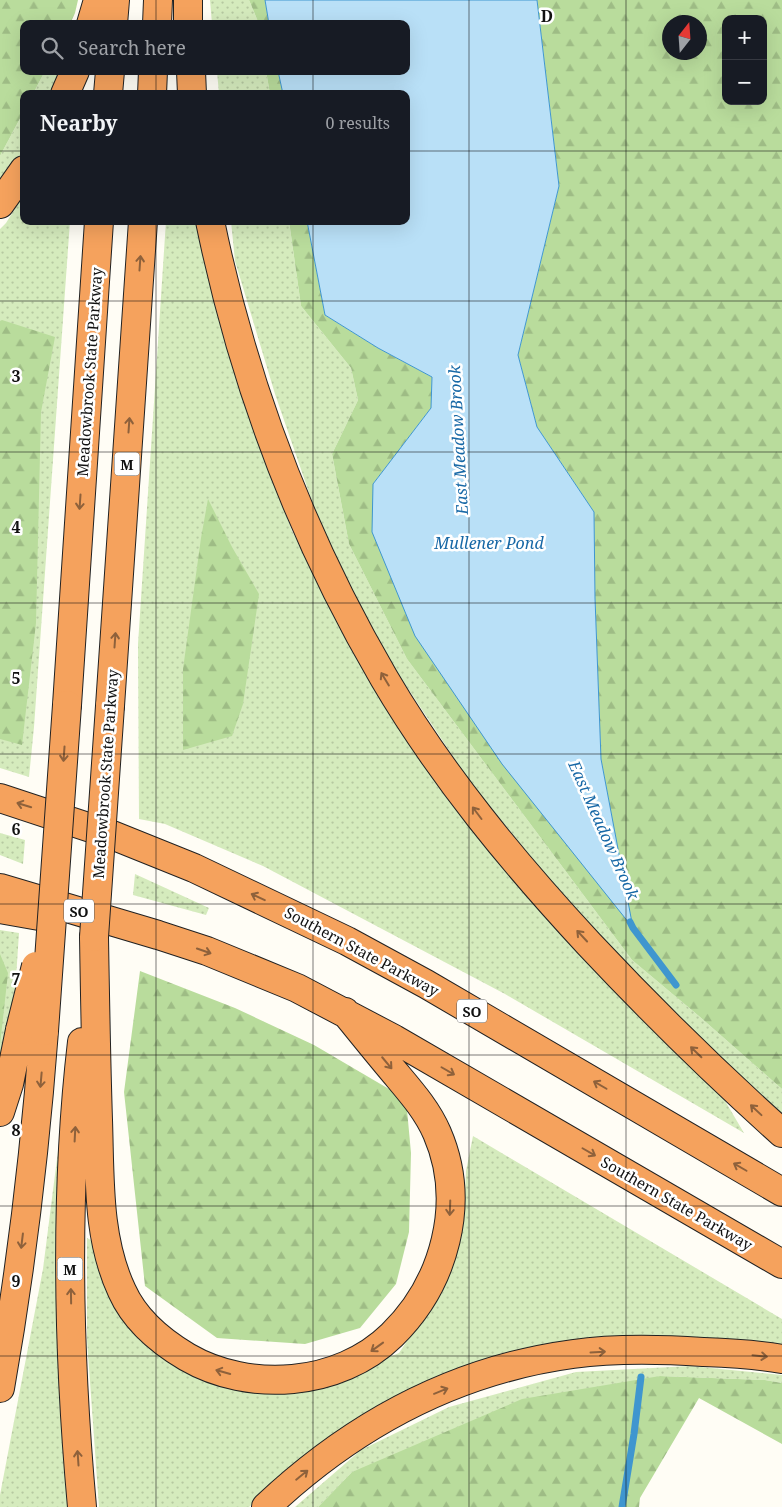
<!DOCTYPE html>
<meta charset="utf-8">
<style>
body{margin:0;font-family:"Noto Serif",serif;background:#242831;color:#f1f3f6}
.controls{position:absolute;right:15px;top:15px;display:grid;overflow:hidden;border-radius:10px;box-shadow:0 5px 20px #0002}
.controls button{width:45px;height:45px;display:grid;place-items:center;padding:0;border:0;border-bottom:1px solid #363941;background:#171b24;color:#f1f3f6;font:25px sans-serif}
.compass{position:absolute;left:662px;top:15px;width:45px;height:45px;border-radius:50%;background:#171b24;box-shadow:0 5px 20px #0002;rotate:17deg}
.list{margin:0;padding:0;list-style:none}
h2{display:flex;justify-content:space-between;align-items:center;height:65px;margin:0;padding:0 20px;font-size:21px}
h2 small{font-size:16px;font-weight:400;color:#9ea1a6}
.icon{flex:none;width:28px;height:28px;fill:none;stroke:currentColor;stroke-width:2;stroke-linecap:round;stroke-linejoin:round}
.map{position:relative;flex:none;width:782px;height:1507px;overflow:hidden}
.search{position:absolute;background:#171b24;box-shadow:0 5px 20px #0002;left:20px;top:20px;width:390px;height:55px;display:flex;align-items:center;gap:12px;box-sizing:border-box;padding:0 18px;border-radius:10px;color:#9ea1a6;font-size:19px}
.panel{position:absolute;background:#171b24;box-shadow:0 5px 20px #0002;left:20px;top:90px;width:390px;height:135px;border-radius:10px}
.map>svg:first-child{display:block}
</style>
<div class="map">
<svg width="782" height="1507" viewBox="0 0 782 1507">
<defs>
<pattern id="grass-dots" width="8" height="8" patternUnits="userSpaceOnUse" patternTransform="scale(1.25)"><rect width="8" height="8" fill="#d5ebbd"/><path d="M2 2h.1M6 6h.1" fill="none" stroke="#b6c8a1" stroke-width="1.8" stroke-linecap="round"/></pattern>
<pattern id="forest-firs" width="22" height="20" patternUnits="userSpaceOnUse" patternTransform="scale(1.25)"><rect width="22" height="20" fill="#b9dc9c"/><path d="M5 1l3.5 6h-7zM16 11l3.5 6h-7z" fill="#9ebc85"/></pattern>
</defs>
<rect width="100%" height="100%" fill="#fffdf5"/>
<path fill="url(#grass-dots)" d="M210 0H249L259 24H212Z
M45 71H65L56 94H33Z
M217 71H266L270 94H219Z
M24 111V148L0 189V156Z
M24 194V221H70L34 727 29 777 0 768V229L6 223Z
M166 221H201L247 408 292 531 381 694 721 1094 744 1133 505 994 263 866 165 824 139 819 138 644Z
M231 221H289L301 306 351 368 358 400 332 454 349 544 407 659 632 960 700 1017 782 1089V1116L699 1040 572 907 470 782 391 663 324 536 275 394 235 261Z
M0 833 25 840 23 864 0 855Z
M135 874 209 908 206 915 133 895Z
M0 930 19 933 12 1038 0 1079Z
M473 1136 782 1319V1351L487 1364 337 1432 249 1507H99L87 1340V1238L100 1245 179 1368 250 1393 319 1387 399 1353 447 1281 464 1213 466 1171Z
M59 1143 63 1429 70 1507H0V1495L43 1269Z
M691 1366 782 1375V1383L765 1380 660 1376 352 1472 318 1507H295L361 1450 449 1407 576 1372Z"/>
<path fill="url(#forest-firs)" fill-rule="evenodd" d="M0 0H78L75 13 70 24H24V71H45L33 94H24V111L0 156Z
M249 0H265L269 24H259Z
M537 0H782V1089L700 1017 632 960 407 659 349 544 332 454 358 400 351 368 301 306 289 221H307L325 315 378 348 432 377 431 408 373 484 632 927 601 759 595 598 594 512 537 427 518 355 559 186ZM726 19H763V101H726ZM670 22H700V52H670Z
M266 71H278L283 94H270Z
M2 320 55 337 41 412 36 623 22 745 0 739V321Z
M208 499 232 547 259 594 243 704 232 736 183 750V669L201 538Z
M0 954 8 973 0 1045Z
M140 971 235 1008 314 1045 406 1099 411 1153 409 1232 396 1284 360 1328 305 1344 217 1338 145 1286 124 1092Z
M660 1376 765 1380 782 1383V1444L699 1398 640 1498 639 1507H318L352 1472 522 1399Z"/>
<path fill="#b9e0f7" stroke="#3f96cf" d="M265 0H537L559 186 518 355 537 427 594 512 595 598 601 759 633 928 502 764 415 636 372 532 373 484 431 408 432 377 378 348 325 315 307 221H406V94H283L278 71H406V24H269Z"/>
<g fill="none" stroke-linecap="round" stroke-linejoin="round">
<path stroke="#3f96cf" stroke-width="7" d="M630 922 633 928 676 985
M622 1507 634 1434 641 1377"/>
<defs>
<path id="highway" d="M188 0V24
M91 24 98 0
M113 24 115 0
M157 24 158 0
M191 71 192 94
M65 94 75 71
M108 94 110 71
M152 94 153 71
M0 204 24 170
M210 221C243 382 301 536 384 678 441 775 513 862 589 944 651 1010 715 1073 782 1133
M67 705 99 221
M110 706 143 221
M0 798 112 835 194 868 347 941 426 984 782 1192
M0 888 158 935 207 951 297 988 394 1039 782 1264
M0 909 45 917
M94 937C95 998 96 1059 98 1120 100 1178 97 1238 122 1291 135 1320 160 1341 187 1357 249 1393 339 1387 392 1335 445 1283 467 1202 437 1133 427 1110 411 1092 395 1073 378 1053 362 1033 345 1012
M82 1042C64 1196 68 1353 82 1507
M0 1112 9 1084 20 1030
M0 1388C21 1270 35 1151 44 1031
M266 1507C352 1426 455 1370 573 1354 615 1348 660 1349 703 1352 729 1353 756 1354 782 1359"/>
</defs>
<use href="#highway" stroke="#222" stroke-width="30"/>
<use href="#highway" stroke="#f5a25d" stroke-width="28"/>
<defs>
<path id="highway-bridge" d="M94 937 110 706
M20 1030 36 966
M44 1031 67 705"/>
</defs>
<use href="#highway-bridge" stroke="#222" stroke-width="30" stroke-linecap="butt"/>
<use href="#highway-bridge" stroke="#f5a25d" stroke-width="28"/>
</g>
<defs><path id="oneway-shaft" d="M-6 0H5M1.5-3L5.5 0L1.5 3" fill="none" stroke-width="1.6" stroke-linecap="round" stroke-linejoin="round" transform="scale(1.25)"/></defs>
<g stroke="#8e613b">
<use href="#oneway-shaft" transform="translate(140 263) rotate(-86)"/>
<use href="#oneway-shaft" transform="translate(129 425) rotate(-86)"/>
<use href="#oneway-shaft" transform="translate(80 502) rotate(94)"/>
<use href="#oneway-shaft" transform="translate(115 640) rotate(-86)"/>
<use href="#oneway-shaft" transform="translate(385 679) rotate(-121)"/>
<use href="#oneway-shaft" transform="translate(64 754) rotate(94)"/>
<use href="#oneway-shaft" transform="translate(24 805) rotate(-163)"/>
<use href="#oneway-shaft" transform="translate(477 813) rotate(-127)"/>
<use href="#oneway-shaft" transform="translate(258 897) rotate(-155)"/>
<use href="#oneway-shaft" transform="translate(582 936) rotate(-133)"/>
<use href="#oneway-shaft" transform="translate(204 951) rotate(19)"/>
<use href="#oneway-shaft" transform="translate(696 1052) rotate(-136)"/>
<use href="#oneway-shaft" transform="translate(387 1063) rotate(50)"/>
<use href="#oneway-shaft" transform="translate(448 1071) rotate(30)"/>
<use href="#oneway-shaft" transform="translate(41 1080) rotate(95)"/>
<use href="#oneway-shaft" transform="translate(600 1085) rotate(-150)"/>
<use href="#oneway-shaft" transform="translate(756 1110) rotate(-137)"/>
<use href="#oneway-shaft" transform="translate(75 1134) rotate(-87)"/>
<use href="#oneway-shaft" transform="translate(589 1152) rotate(30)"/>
<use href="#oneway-shaft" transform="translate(740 1167) rotate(-150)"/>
<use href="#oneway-shaft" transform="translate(450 1208) rotate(92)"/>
<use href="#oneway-shaft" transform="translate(22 1241) rotate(97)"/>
<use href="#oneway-shaft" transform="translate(71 1296) rotate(-91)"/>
<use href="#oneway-shaft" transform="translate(377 1347) rotate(144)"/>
<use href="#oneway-shaft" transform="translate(598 1352) rotate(-3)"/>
<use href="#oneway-shaft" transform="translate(760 1356) rotate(6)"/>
<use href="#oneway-shaft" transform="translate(223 1372) rotate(-164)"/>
<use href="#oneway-shaft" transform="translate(441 1391) rotate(-22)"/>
<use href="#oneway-shaft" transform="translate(78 1458) rotate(-94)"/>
<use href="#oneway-shaft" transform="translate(302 1475) rotate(-39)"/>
</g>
<path fill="none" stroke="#111" stroke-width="1" stroke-opacity="0.55" d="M156 0V24M313 0V24M469 0V1507M626 0V1507M156 71V94M313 71V94M0 151H24M406 151H782M156 221V1507M313 221V1507M0 301H782M0 452H782M0 603H782M0 754H782M0 904H782M0 1055H782M0 1206H782M0 1356H782"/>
<g text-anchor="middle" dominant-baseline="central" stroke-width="5" stroke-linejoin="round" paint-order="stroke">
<g fill="#fff" stroke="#585858" stroke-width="1">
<rect x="114.5" y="452.5" width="25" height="23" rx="4"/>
<rect x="64" y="899.5" width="30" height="23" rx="4"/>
<rect x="457" y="999.5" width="30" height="23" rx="4"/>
<rect x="57.5" y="1257.5" width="25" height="23" rx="4"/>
</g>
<g font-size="14" font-weight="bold" fill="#111">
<text x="127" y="464">M</text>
<text x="79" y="911">SO</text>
<text x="472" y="1011">SO</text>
<text x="70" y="1269">M</text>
</g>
<g font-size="15" fill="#111" stroke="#fff">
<text transform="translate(89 372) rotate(-86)">Meadowbrook State Parkway</text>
<text transform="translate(105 774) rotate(-86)">Meadowbrook State Parkway</text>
<text transform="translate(362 951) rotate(28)">Southern State Parkway</text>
<text transform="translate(677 1203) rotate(30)">Southern State Parkway</text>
</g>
<g font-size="16" font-style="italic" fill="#1768a6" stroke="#fff">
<text transform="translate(458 440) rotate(-93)">East Meadow Brook</text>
<text x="489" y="543">Mullener Pond</text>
<text transform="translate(604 830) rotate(66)">East Meadow Brook</text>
</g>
</g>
<g font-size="16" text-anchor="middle" font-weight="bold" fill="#111" stroke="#fff" stroke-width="5" stroke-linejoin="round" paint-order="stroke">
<text x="547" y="22">D</text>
<text x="16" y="382">3</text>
<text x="16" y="533">4</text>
<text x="16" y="684">5</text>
<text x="16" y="835">6</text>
<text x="16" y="985">7</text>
<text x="16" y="1136">8</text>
<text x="16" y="1287">9</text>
</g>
</svg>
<div class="controls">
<button>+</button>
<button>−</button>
</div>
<svg class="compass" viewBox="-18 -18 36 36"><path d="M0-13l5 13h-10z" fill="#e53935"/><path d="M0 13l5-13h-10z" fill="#9ea1a6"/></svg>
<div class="search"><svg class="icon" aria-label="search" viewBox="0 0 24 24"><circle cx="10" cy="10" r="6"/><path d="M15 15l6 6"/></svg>Search here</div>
<section class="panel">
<h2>Nearby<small>0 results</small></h2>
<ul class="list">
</ul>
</section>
</div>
